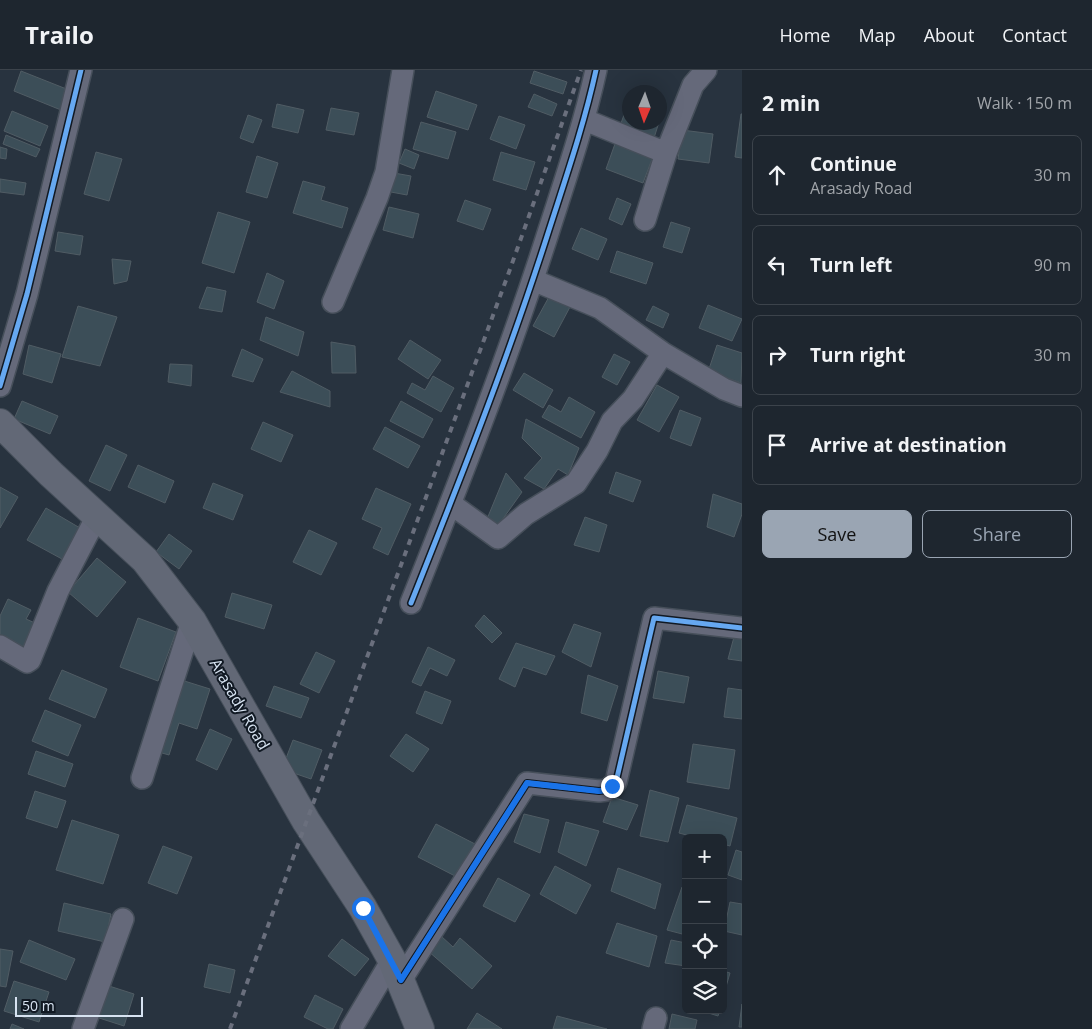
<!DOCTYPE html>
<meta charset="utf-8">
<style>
body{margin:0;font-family:"Open Sans",sans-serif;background:#2b323b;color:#f1f3f6}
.controls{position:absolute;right:15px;bottom:15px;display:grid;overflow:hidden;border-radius:8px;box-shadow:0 5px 20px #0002}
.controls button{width:45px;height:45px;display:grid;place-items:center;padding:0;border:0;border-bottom:1px solid #3c434b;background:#1e262f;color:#f1f3f6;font:25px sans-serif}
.compass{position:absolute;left:622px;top:15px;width:45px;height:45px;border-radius:50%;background:#1e262f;box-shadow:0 5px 20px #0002;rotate:182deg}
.scale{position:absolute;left:15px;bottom:12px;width:128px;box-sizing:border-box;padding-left:5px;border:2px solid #d7e3f1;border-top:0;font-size:14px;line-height:18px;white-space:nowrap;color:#d7e3f1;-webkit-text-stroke:4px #111923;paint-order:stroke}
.stop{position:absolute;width:15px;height:15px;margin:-11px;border:4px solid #1a73e8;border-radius:50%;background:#fff}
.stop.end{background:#1a73e8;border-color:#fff;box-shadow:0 1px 5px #0008}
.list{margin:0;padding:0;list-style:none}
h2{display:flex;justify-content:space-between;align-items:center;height:65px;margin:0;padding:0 20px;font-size:21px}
h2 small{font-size:16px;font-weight:400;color:#a1a5aa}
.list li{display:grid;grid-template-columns:32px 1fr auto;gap:15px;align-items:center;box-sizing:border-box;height:80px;margin:0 10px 10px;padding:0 10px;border:1px solid #3c434b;border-radius:8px}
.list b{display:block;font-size:19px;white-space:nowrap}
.list p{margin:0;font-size:16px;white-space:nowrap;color:#a1a5aa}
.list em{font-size:16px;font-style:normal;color:#a1a5aa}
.actions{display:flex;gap:10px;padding:15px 20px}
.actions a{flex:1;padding:11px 0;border:1px solid #9aa5b3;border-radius:8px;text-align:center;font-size:18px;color:#9aa5b3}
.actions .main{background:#9aa5b3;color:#111}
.icon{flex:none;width:28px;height:28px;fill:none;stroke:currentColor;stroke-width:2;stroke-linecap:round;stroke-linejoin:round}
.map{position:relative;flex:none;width:742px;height:959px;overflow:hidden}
header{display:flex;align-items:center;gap:30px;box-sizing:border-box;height:70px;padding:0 25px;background:#1e262f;border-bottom:1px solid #3c434b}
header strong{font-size:24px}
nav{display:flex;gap:28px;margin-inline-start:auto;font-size:18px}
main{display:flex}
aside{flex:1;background:#1e262f}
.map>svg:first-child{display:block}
</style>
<header>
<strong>Trailo</strong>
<nav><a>Home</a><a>Map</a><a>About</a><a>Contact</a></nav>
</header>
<main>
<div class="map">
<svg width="742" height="959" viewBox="0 0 742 959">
<rect width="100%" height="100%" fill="#28333f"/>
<path fill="#3c4e58" stroke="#505c64" d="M21 1 69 20 61 40 14 21Z
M534 1 567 12 563 24 530 13Z
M436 21 477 35 468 60 427 47Z
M534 24 557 34 552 46 528 37Z
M629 31 630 52H659L654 68 620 56Z
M277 34 304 40 298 63 272 57Z
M331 38 359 43 354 65 326 60Z
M12 41 48 56 40 76 4 61Z
M741 44H742V88L735 87Z
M248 45 262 50 253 73 240 68Z
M499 46 525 55 516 79 490 69Z
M421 52 456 62 448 89 413 79Z
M682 60 713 64 709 93 678 89Z
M6 65 40 79 36 87 3 74Z
M616 71 654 84 643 113 606 99Z
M0 77 7 79 6 89 0 88Z
M405 79 419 85 414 99 399 93Z
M96 82 122 89 109 131 84 124Z
M501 82 535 92 526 120 493 110Z
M257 86 278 93 267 128 246 122Z
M394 103 411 106 407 125 391 122Z
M0 109 26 113 24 125 0 122Z
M303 111 325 117 321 130 348 138 342 158 293 143Z
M617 128 631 134 622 155 609 149Z
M465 130 491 139 483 160 457 151Z
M389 137 419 144 413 168 383 160Z
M218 142 250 152 234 203 202 193Z
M671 152 690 158 682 183 663 177Z
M581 158 607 169 598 190 572 179Z
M58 162 83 166 80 185 55 181Z
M617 181 653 193 646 214 610 202Z
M112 189 131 191 127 211 114 214Z
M267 203 284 211 274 239 257 232Z
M207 217 226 221 222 242 199 238Z
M550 225 570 237 554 267 533 256Z
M708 235 742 249 732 271 699 258Z
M78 236 117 247 100 296 62 287Z
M653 236 669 244 663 258 646 250Z
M266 247 304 262 298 286 260 270Z
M410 270 441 290 428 309 398 289Z
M331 272 355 276 356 303H332Z
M29 275 61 284 52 313 23 304Z
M717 275 742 283 741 313 708 302Z
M242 279 263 289 253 312 232 306Z
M614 284 630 292 617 315 602 307Z
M170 294 192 295 191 316 168 312Z
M292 301 330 321V337L280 322Z
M524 303 553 320 543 338 513 320Z
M433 306 454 318 441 342 407 323 412 313 425 320Z
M657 315 679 327 659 362 637 350Z
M569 327 595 342 581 368 542 347 549 335 561 342Z
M22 331 58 346 50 364 14 349Z
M401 331 433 349 423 368 390 351Z
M680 340 701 348 691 376 670 368Z
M526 349 579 378 568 405 558 399 544 419 524 408 542 388 522 368Z
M263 352 293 365 281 392 251 379Z
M385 357 420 376 408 398 373 379Z
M106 375 127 385 110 421 89 411Z
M138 395 174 411 165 433 128 417Z
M616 402 641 411 633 432 609 423Z
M506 403 522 422 495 460 487 449Z
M213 413 243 425 233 450 203 438Z
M0 417 18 427 0 458Z
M376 418 411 434 388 485 373 478 382 458 362 449Z
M713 424 742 434V444L734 467 707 457Z
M46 438 80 458 62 489 27 470Z
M585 447 607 455 599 482 574 475Z
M309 460 337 473 321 505 293 492Z
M169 464 192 481 179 499 156 482Z
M97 488 126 512 97 547 68 522Z
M232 523 272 535 264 559 225 547Z
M8 529 31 540 26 549 35 553 23 580 0 569V546Z
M484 545 502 563 492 573 475 556Z
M138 548 176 562 158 611 120 597Z
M574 554 601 563 591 597 562 582Z
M734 567 742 568V591L728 589Z
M516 573 555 586 546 605 523 597 515 617 499 609Z
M428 577 455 590 447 606 430 598 421 616 412 612Z
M316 582 335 591 319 623 300 614Z
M62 600 107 619 95 648 49 629Z
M658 601 689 607 684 633 653 628Z
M588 605 618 616 607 651 581 643Z
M178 609 210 619 197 659 179 653 169 685 155 681Z
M274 616 309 628 301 648 266 636Z
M728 618 742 620V649L724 647Z
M425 621 451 631 442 654 416 643Z
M45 640 81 655 68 686 32 671Z
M210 659 232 669 217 700 196 690Z
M406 664 429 679 413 702 390 686Z
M293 670 322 680 311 709 282 699Z
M693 674 735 680 729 719 687 712Z
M36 681 73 694 65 717 28 704Z
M650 720 679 728 668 772 640 766Z
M35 721 66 731 57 758 26 748Z
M612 727 638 735 627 760 603 752Z
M687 735 737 748 730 776 723 774V768H698L679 763Z
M524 744 549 750 540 783 514 772Z
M72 750 119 765 103 814 56 800Z
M566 752 599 761 586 796 558 782Z
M436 754 475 774 457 807 418 787Z
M163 776 192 787 177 824 148 813Z
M736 780 742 782V810L728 805Z
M555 796 591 815 576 844 540 824Z
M618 798 661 814 655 839 611 821Z
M498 808 530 825 515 852 483 836Z
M682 817 686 819V865L667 860Z
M730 832 742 834V865L724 861Z
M64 833 111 844 105 872 58 861Z
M617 853 657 866 649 897 606 883Z
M441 866 453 877 460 868 492 896 472 919 428 881Z
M342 869 369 889 355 906 328 886Z
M29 870 75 889 66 910 20 892Z
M671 870 686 873V896L665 893Z
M0 879 13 881 6 917 0 916Z
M209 894 235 900 230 923 204 917Z
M723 901 730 903 723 927Z
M14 911 49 922 39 952 4 941Z
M106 915 134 924 124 956 96 947Z
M315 925 343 939 333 959H328L304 947Z
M742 934V957H739Z
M699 940H720L718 946Z
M477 943 502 959H467Z
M672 944 697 950 695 959H669Z
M557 946 607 959H553Z
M12 954 24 959H10Z"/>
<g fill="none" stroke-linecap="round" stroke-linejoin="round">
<defs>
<path id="minor" d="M585 50 666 83
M645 150 666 83 693 15 706 0
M333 232 377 128 386 102 403 0
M663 283 724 319 742 326
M0 316 27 224 81 0
M451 434 498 468 526 444 576 413 597 381 612 351 633 329 663 283 600 238 533 210
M411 533C460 410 509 286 549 160 566 107 584 55 596 0
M0 576 27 592 30 590 58 521 97 446
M142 708 192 551
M401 910 527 713 599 721 607 720 616 712 654 548 742 558
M83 959 123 849
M351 959 392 890
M653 959 656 948"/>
<path id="major" d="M0 353 51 404 145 490 192 551 306 751 363 838 392 890 420 959"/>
</defs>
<use href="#minor" stroke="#464f5a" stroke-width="24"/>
<use href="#major" stroke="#464f5a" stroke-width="30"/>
<use href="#minor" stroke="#65697a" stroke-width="21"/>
<use href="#major" stroke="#626876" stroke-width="28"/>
<path stroke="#6a6f7d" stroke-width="4" stroke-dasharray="6 6" stroke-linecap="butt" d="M230 959 509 202 581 0"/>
<defs>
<path id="cycleway" d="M0 316 27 224 81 0
M411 533C460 410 509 286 549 160 566 107 584 55 596 0
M401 910 527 713 599 721 607 720 616 712 654 548 742 558"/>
</defs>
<use href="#cycleway" stroke="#111923" stroke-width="8"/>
<use href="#cycleway" stroke="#66a8f1" stroke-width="5"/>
</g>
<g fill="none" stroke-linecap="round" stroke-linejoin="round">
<path stroke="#1a73e8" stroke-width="6" d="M363 838 401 910 527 713 599 721 607 720 612 716"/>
</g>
<g text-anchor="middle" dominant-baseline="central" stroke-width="4" stroke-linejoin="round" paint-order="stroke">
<g font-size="16" fill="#d7e3f1" stroke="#111923">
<text transform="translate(240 634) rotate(60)">Arasady Road</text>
</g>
</g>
</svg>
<div class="controls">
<button>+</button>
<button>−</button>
<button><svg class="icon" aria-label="locate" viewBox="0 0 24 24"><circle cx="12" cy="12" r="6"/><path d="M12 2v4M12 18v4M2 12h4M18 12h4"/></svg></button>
<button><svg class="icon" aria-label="layers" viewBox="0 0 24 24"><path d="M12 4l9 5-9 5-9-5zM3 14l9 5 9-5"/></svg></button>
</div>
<svg class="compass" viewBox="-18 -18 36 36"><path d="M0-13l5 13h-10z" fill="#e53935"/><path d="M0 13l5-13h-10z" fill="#a1a5aa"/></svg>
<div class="scale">50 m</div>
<div class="stop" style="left:363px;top:838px"></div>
<div class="stop end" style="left:612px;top:716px"></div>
</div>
<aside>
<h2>2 min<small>Walk · 150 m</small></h2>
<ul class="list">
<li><svg class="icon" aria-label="ahead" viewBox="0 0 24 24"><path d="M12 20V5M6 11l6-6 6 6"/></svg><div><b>Continue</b><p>Arasady Road</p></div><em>30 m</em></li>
<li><svg class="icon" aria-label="left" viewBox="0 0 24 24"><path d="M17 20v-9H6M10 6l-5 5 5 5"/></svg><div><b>Turn left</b></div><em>90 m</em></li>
<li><svg class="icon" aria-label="right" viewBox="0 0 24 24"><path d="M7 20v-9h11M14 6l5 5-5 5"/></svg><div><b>Turn right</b></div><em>30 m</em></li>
<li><svg class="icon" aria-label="arrive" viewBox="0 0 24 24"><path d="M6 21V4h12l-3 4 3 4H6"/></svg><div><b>Arrive at destination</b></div></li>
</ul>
<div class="actions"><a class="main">Save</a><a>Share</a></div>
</aside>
</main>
